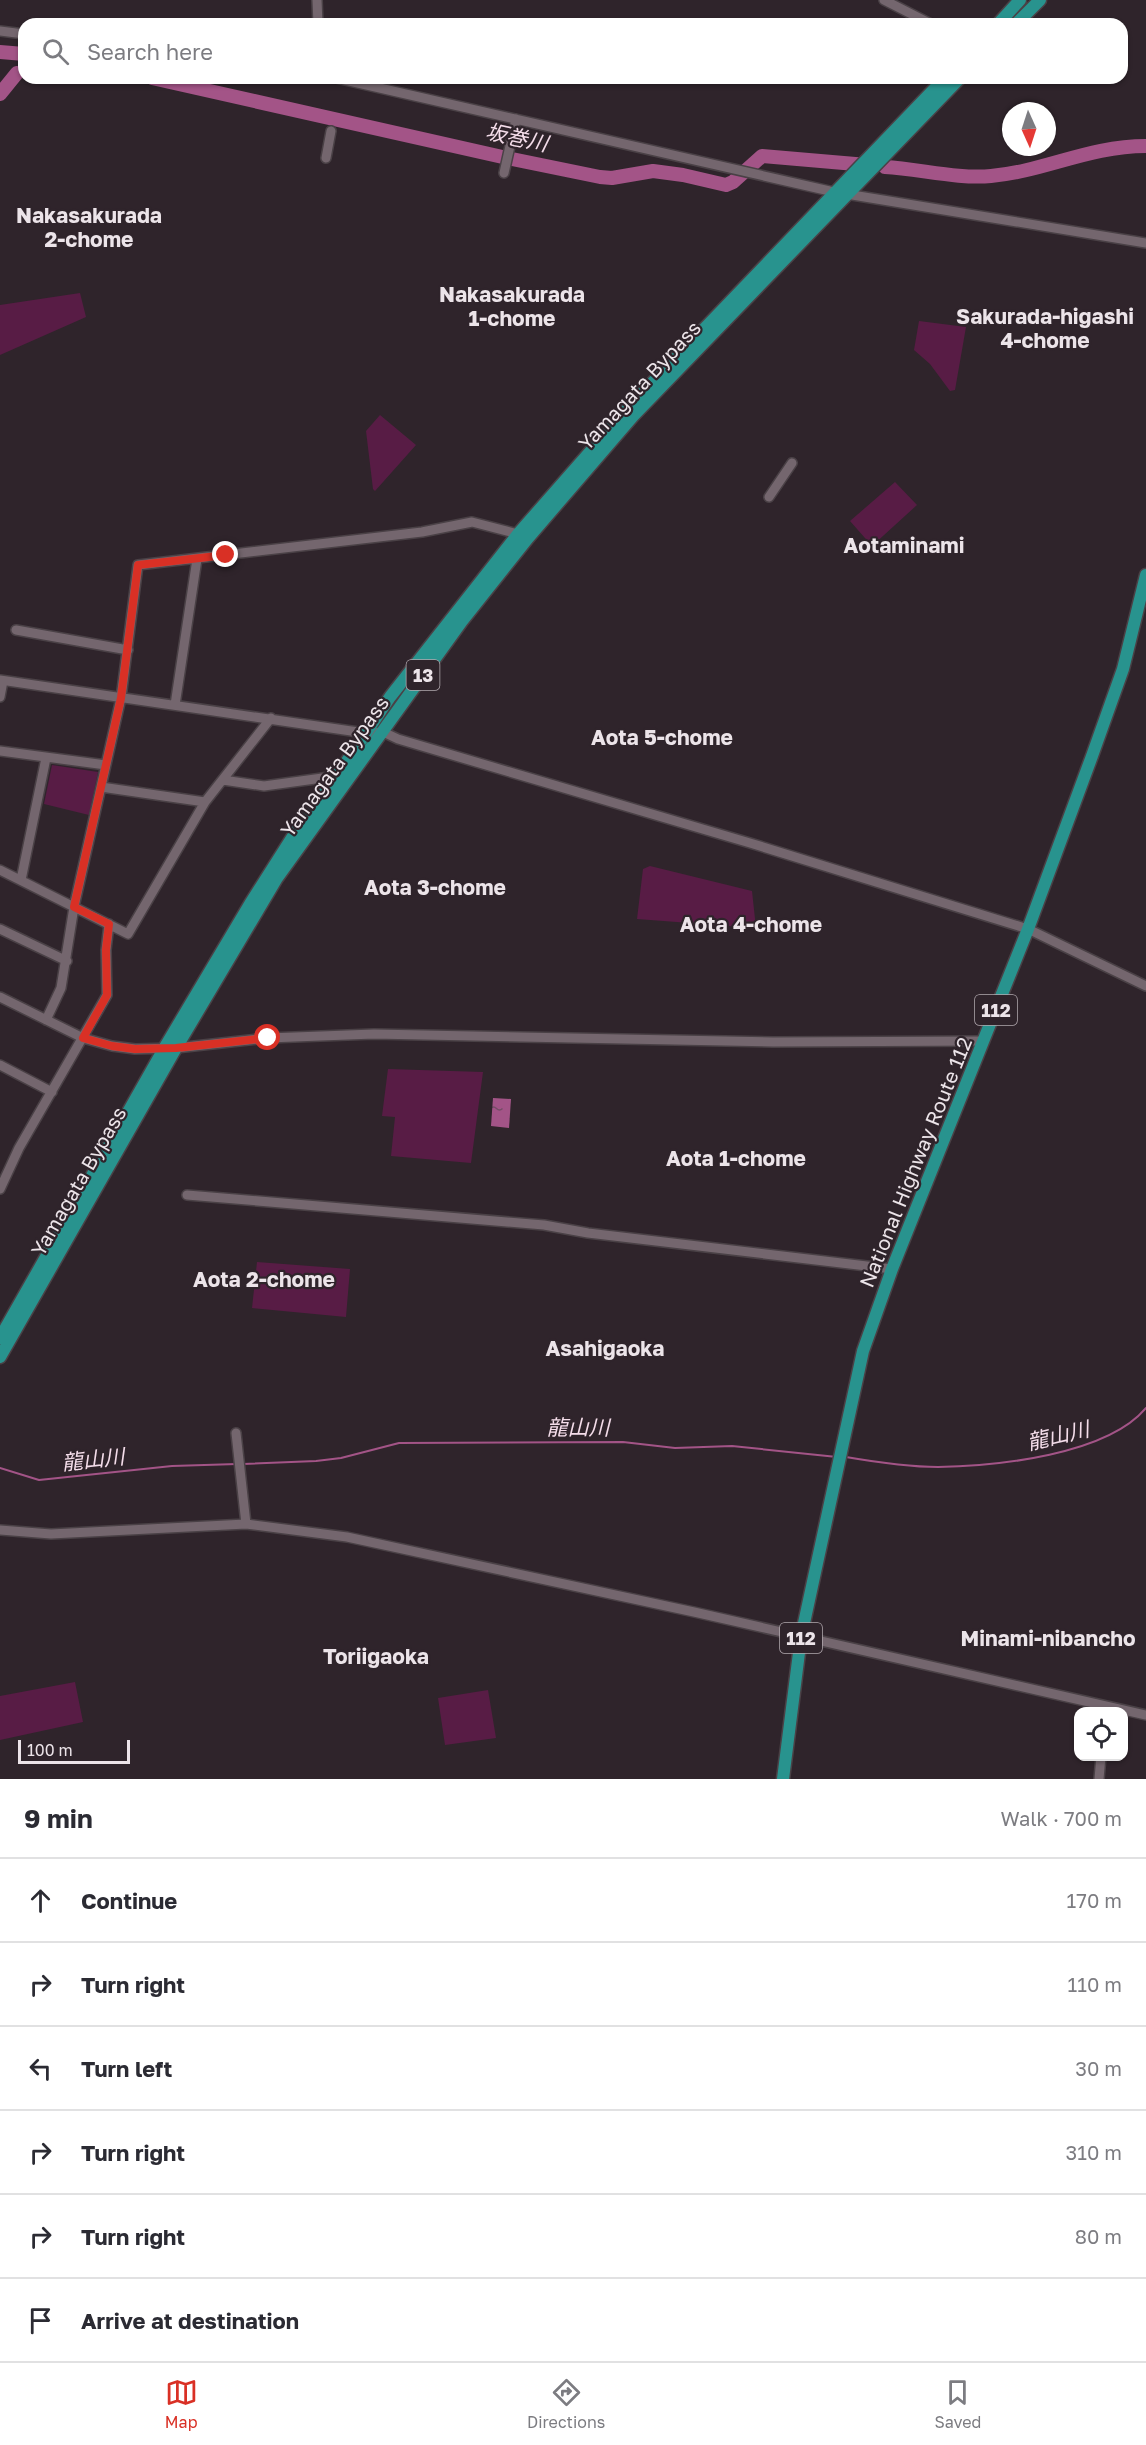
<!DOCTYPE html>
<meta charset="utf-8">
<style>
body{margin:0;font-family:"Golos Text","Noto Sans JP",sans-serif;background:#f2f2f3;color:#2b2b33}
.controls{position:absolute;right:18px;bottom:18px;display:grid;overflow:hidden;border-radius:12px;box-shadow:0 2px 4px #0004}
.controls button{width:54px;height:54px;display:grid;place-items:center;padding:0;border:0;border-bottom:2px solid #e1e1e2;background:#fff;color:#2b2b33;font:30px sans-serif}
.compass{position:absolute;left:1002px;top:102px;width:54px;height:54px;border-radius:50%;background:#fff;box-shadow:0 2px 4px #0004;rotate:177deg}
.scale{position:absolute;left:18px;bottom:15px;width:112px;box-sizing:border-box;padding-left:6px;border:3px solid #ece4e9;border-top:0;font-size:16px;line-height:21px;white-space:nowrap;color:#ece4e9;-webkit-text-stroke:4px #2f242b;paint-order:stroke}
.stop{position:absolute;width:18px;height:18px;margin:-14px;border:4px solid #d93025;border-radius:50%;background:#fff}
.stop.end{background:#d93025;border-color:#fff;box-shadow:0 2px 6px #0008}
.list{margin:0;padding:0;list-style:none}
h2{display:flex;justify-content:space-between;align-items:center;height:78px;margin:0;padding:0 24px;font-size:26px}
h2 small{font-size:20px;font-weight:400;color:#7c7c81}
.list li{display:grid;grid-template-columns:39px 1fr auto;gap:18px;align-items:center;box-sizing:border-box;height:84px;padding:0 24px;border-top:2px solid #e1e1e2}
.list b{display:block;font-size:22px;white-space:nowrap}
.list em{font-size:20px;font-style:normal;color:#7c7c81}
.icon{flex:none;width:33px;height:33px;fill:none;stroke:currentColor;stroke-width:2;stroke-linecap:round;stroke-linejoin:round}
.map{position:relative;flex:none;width:1146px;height:1779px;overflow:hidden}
.search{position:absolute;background:#fff;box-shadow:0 2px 4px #0004;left:18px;right:18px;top:18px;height:66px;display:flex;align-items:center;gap:15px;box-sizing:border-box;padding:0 21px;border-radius:18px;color:#7c7c81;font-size:22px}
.sheet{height:582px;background:#fff}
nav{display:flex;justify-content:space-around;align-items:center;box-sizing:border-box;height:84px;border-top:2px solid #e1e1e2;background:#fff;font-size:16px;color:#7c7c81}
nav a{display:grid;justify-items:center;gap:3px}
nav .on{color:#d93025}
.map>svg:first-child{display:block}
</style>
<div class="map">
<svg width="1146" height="1779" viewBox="0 0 1146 1779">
<defs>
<pattern id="water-ripples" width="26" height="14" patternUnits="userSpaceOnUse" patternTransform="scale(1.5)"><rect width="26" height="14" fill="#a35487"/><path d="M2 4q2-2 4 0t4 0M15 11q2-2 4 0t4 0" fill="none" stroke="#754c66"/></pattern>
</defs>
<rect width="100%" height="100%" fill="#2f242b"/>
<path fill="#581c45" d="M80 293 86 317 0 355V305Z
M919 321 966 327 955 390 950 391 930 364 914 350Z
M380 415 416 445 375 491 373 489 366 431Z
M895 482 917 505 872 546 850 521Z
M52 765 98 772 89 815 44 804Z
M650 866 752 891 756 928 637 919 643 869Z
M388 1069 483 1072 471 1163 391 1156 395 1117 382 1116Z
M257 1262 350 1269 346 1317 252 1308Z
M75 1682 83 1722 0 1740V1696Z
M488 1690 496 1738 445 1745 438 1698Z"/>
<path fill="url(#water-ripples)" d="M493 1098 511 1099 509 1128 491 1126Z"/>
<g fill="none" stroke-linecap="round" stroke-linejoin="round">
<path stroke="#a35487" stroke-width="2" d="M846 1457C875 1462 908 1467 938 1467 997 1466 1107 1455 1146 1408
M243 1464 316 1461 341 1458 399 1443 623 1442 675 1448 732 1446 837 1457
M0 1468 39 1480 172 1466 237 1464"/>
<path stroke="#a35487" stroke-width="14" d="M0 52 24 54
M152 78 507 158 600 177 612 178 653 171 683 175 726 185 733 182 762 156 867 165
M0 94 17 73
M885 167C920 169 957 179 991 176 1045 171 1089 146 1146 146"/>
<defs>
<path id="minor" d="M317 0 318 24
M884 0 931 24
M0 31 24 34
M336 78 834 192 1146 243
M326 158 331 131
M504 173 516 119
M769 497 792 463
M16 630 128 650
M0 680 365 733 383 732 398 739 750 843 1028 929 1146 986
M0 697 3 681
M175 705 197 559
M0 751 106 765
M223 780 264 786 337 776
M101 787 205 802
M0 870 128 934 205 802 271 718
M21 880 46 758
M0 929 67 961
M0 997 83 1038 112 1046 135 1049 176 1048 268 1038 374 1034 773 1042 984 1041
M46 1020 61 988 74 907 121 698 138 565 422 532 472 522 518 534
M0 1065 52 1092
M0 1189 19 1148 107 995 106 950 109 924
M187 1195 544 1225 588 1233 892 1269
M236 1433 246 1524
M0 1530 51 1534 246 1524 347 1537 694 1612 1146 1715
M1099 1779 1101 1756"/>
<path id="highway" d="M998 24 1020 0
M1016 24 1040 0
M0 1338 165 1047 250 904 297 830 337 776 390 697 518 534 633 403 945 78
M0 1357 176 1048 277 878 462 621 528 538 633 416 960 78
M783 1779 801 1637 863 1351 892 1269 1028 929 1092 756 1123 669 1146 575"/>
</defs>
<use href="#minor" stroke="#4a4146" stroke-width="12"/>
<use href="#highway" stroke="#4a4146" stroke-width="15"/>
<use href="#minor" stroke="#74666e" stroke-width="9"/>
<use href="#highway" stroke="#28938e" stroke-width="12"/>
</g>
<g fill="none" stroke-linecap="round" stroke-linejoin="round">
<path stroke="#d93025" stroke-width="8" d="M226 555 138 565 121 698 74 907 109 924 106 950 107 995 83 1038 112 1046 135 1049 176 1048 268 1038"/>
</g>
<g text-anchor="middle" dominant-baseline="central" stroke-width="4.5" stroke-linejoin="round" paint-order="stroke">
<g fill="#2f242b" stroke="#b3aab0" stroke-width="1.5">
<rect x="406.5" y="660" width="33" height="30" rx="4.5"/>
<rect x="975" y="995" width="42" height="30" rx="4.5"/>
<rect x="780" y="1623" width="42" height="30" rx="4.5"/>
</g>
<g font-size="18" font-weight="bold" fill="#ece4e9">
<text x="423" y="675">13</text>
<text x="996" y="1010">112</text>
<text x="801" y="1638">112</text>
</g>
<g font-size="20" fill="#ece4e9" stroke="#2f242b">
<text transform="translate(639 385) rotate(-47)">Yamagata Bypass</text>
<text transform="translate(334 766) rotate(-54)">Yamagata Bypass</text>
<text transform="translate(915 1162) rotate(-68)">National Highway Route 112</text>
<text transform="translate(78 1181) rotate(-60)">Yamagata Bypass</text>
</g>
<g font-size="21" font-style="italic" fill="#f4ddea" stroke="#2f242b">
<text transform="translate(517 137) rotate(12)">坂巻川</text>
<text x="578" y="1427">龍山川</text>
<text transform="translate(1058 1435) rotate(-13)">龍山川</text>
<text transform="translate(93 1459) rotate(-6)">龍山川</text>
</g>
<g font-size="21" font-weight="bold" fill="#ece4e9" stroke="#2f242b">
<text x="89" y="215">Nakasakurada<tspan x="89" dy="24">2-chome</tspan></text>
<text x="512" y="294">Nakasakurada<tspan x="512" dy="24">1-chome</tspan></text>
<text x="1045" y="316">Sakurada-higashi<tspan x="1045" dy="24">4-chome</tspan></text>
<text x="904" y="545">Aotaminami</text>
<text x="662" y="737">Aota 5-chome</text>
<text x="435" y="887">Aota 3-chome</text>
<text x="751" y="924">Aota 4-chome</text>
<text x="736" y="1158">Aota 1-chome</text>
<text x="264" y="1279">Aota 2-chome</text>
<text x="605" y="1348">Asahigaoka</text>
<text x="1048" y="1638">Minami-nibancho</text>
<text x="376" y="1656">Toriigaoka</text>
</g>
</g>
</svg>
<div class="controls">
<button><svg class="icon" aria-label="locate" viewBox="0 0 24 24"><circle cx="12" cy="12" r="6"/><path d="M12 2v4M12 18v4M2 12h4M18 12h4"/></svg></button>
</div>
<svg class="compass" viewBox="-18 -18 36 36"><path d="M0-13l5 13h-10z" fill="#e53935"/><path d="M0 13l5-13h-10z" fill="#7c7c81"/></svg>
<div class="scale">100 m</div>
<div class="stop" style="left:268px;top:1038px"></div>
<div class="stop end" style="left:226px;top:555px"></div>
<div class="search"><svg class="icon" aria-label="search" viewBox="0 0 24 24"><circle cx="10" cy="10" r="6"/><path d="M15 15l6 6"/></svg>Search here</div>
</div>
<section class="sheet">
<h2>9 min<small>Walk · 700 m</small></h2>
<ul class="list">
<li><svg class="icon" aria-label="ahead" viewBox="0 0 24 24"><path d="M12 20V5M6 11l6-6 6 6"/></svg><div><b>Continue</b></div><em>170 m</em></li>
<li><svg class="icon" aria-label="right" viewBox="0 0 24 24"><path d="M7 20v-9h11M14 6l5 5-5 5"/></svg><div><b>Turn right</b></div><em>110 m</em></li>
<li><svg class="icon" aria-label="left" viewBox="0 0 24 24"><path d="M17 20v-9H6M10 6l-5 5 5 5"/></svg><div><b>Turn left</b></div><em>30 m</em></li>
<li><svg class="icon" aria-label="right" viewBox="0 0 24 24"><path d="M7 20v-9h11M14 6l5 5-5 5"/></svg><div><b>Turn right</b></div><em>310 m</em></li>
<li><svg class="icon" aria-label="right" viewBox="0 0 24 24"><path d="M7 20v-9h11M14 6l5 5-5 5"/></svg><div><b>Turn right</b></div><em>80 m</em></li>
<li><svg class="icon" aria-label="arrive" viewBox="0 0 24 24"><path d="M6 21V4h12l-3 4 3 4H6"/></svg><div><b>Arrive at destination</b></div></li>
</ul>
</section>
<nav>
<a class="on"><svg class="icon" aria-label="map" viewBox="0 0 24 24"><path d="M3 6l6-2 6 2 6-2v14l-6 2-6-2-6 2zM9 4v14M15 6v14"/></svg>Map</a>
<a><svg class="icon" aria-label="directions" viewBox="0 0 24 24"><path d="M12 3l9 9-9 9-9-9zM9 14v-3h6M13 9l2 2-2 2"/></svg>Directions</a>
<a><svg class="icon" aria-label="saved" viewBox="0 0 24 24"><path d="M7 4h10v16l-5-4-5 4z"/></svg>Saved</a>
</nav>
